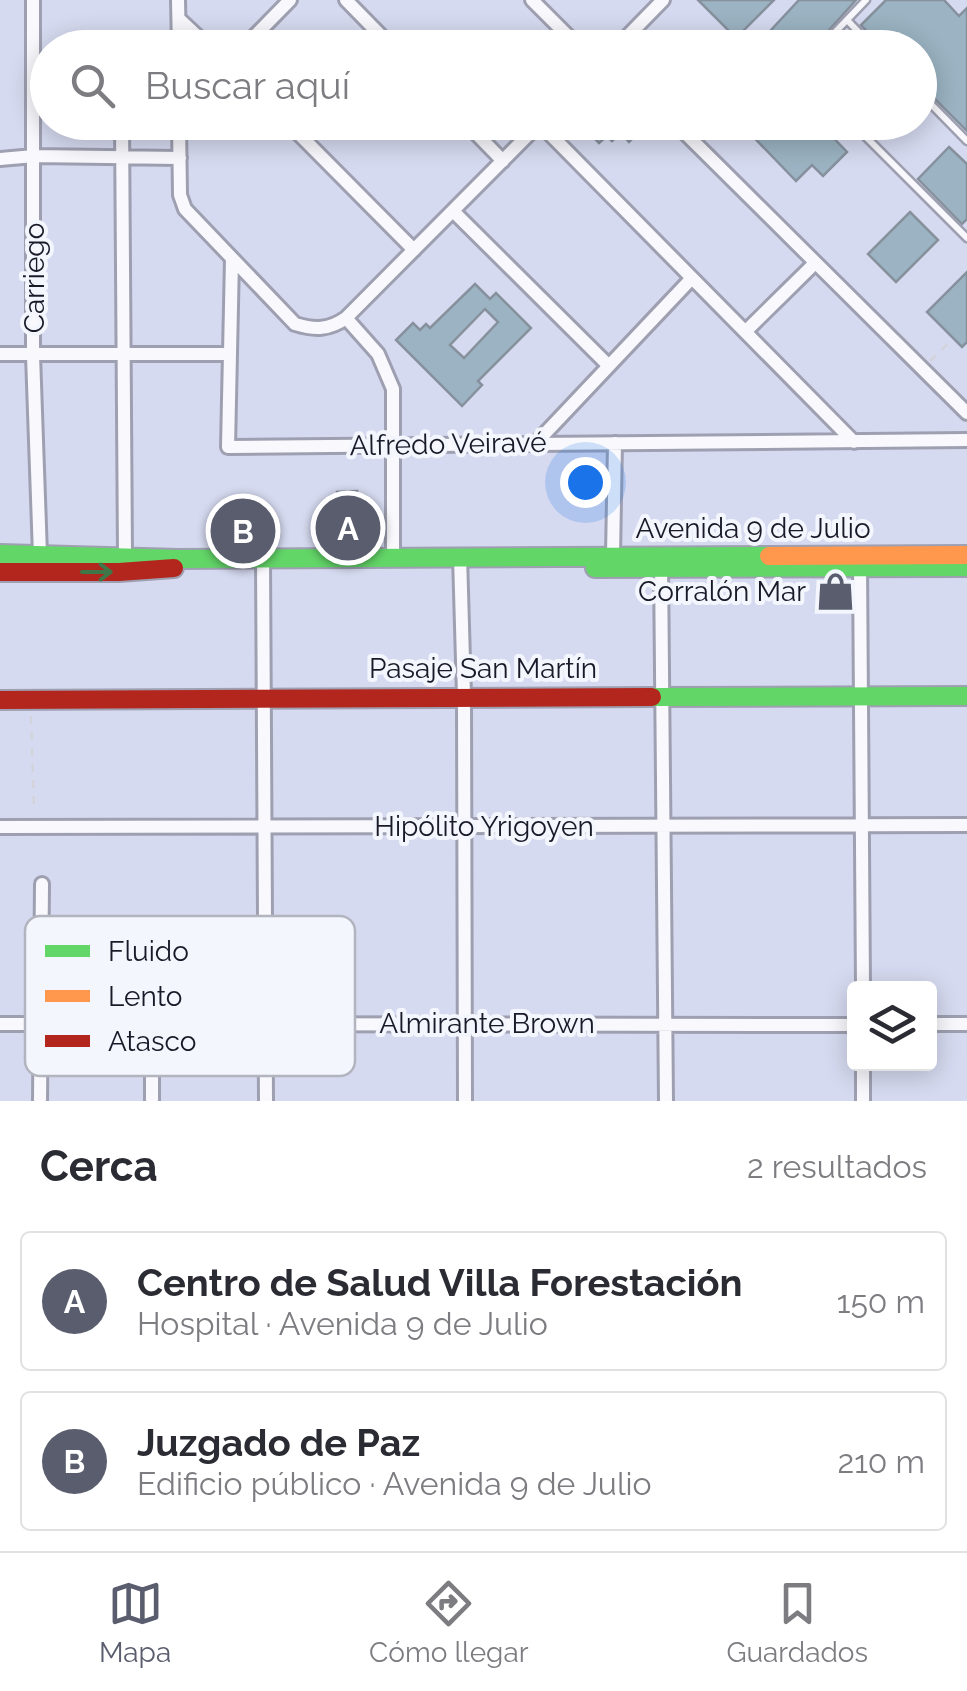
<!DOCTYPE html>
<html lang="es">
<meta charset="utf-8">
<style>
body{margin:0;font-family:Raleway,sans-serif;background:#f7f7f7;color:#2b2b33}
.controls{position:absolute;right:30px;bottom:30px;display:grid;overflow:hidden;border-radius:10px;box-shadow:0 5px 25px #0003}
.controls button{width:90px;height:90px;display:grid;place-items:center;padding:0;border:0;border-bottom:2px solid #e1e1e2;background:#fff;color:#2b2b33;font:50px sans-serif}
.you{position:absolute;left:585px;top:482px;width:35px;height:35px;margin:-25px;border:8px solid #fff;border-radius:50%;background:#1a73e8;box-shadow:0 0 0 15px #1a73e833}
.badge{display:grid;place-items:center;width:65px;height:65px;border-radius:50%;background:#5a5d6e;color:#fff;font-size:32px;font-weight:700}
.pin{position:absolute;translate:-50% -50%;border:5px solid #fff;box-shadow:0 2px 10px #0006}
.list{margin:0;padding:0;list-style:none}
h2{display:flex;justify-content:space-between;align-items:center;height:130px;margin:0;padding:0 40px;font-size:42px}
h2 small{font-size:32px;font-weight:400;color:#7c7c81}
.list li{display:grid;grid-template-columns:65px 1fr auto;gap:30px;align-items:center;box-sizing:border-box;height:140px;margin:0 20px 20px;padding:0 20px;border:2px solid #e1e1e2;border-radius:10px}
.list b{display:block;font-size:38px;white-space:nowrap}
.list p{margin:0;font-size:32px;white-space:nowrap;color:#7c7c81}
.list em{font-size:32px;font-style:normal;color:#7c7c81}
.icon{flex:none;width:55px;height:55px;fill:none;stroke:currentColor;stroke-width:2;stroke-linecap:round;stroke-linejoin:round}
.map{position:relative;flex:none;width:967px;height:1101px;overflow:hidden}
.search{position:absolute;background:#fff;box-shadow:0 5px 25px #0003;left:30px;right:30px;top:30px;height:110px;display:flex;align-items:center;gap:25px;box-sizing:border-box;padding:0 35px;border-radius:55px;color:#7c7c81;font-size:38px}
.sheet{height:450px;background:#fff}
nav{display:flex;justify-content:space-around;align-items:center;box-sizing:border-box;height:140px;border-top:2px solid #e1e1e2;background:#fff;font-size:28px;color:#7c7c81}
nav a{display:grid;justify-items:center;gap:5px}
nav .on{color:#5a5d6e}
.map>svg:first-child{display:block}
</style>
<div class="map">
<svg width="967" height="1101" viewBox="0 0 967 1101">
<rect width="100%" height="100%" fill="#d6daf0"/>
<path fill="#9bb3c2" stroke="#86919d" stroke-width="2.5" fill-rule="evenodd" d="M698 0H774L736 38Z
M799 0H856L813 48H779L770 39 771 30Z
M886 0H944L959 16 967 8V131L920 84V48H883L861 25Z
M579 122H628L638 133 629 142 621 133 612 141 607 136 599 143Z
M739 122H818L847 152 823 176 812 165 796 181Z
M949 147 967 164V219L962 224 918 179Z
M910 212 938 240 896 282 868 254Z
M967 272V342L962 347 927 312Z
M475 284 490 299 496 293 531 328 478 381 482 385 462 406 396 340 413 323 420 330 426 324 430 328ZM485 309 498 322 464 358 450 345Z
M357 491V500H362V519H357V527L338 528 337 492Z"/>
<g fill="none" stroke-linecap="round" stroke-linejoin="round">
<defs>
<path id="lane" d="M847 20 874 48
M820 48 866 0
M920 93 967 141
M851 122 967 238"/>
<path id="street" d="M33 0V355L40 555
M178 0 179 48
M346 0 393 48
M532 0 580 48
M179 19 210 48
M243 48 290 0
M616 48 663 0
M122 122 125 556
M179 122 180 195 185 209 295 324C315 330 329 330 346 318L541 122
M287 122 414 250
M465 122 503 161
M674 122 967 413
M540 124 854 442
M0 159 34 156 180 158
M453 211 608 365
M232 259 228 447 967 440
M346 318 378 354 393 389V556
M746 331 814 264
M0 354H230
M537 442 692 278
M460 556 464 696 465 1101
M613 556 615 443
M263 557 266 1101
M860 563 863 988
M661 564 666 1101
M0 827 967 825
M0 1024 854 1025
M930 1024H967
M152 1025V1101
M863 1064V1101
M40 1101 42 884"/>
<path id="fast" d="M0 554 179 559 769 556
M595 568 967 567
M652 697 967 696"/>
<path id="slow" d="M769 556 967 555"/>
<path id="jam" d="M0 572H119L174 568
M0 700 652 697"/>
</defs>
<use href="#lane" stroke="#9ea0b1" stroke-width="11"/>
<use href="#street" stroke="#9ea0b1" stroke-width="18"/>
<use href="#fast" stroke="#9ea0b1" stroke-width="22"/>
<use href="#slow" stroke="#9ea0b1" stroke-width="22"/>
<use href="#jam" stroke="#9ea0b1" stroke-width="22"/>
<path stroke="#d3d4db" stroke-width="2.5" stroke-dasharray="8 8" stroke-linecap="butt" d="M930 361 952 340
M31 716 34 809"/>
<use href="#lane" stroke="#f9f9fd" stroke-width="6"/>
<use href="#street" stroke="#f9f9fd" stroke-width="12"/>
<use href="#fast" stroke="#63d668" stroke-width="18"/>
<use href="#slow" stroke="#ff974d" stroke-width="18"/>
<use href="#jam" stroke="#b3261e" stroke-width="18"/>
</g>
<defs><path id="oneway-shaft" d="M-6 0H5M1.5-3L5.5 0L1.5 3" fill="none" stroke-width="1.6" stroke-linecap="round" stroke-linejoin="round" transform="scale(2.5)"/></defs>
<use stroke="#3e7848" href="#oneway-shaft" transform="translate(97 572)"/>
<defs>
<symbol id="shop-bare" viewBox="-9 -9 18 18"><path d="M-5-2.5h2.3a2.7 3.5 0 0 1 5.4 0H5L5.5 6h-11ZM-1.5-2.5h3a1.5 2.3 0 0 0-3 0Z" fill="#5a5d6e" stroke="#f4f6fe" stroke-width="2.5" paint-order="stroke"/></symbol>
</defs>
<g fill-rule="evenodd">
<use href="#shop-bare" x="808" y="564" width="55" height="55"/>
</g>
<g text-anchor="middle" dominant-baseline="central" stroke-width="8" stroke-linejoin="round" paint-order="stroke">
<g font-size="28" fill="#181a28" stroke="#f4f6fe">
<text transform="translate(34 278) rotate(-90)">Carriego</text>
<text transform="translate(448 444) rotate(-1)">Alfredo Veiravé</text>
<text x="753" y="528">Avenida 9 de Julio</text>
<text x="483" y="668">Pasaje San Martín</text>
<text x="484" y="826">Hipólito Yrigoyen</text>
<text x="487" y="1023">Almirante Brown</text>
</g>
<g font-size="28" fill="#181a28" stroke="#f4f6fe" text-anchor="end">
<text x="806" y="591">Corralón Mar</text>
</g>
</g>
<rect x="25" y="916" width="330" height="160" rx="15" fill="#f4f6fe" stroke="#b2b4be" stroke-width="2.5"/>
<rect x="45" y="945" width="45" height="12" fill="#63d668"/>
<rect x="45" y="990" width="45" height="12" fill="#ff974d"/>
<rect x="45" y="1035" width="45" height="12" fill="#b3261e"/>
<g font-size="28" fill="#181a28">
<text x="108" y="961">Fluido</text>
<text x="108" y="1006">Lento</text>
<text x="108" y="1051">Atasco</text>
</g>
</svg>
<div class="controls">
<button><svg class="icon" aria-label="layers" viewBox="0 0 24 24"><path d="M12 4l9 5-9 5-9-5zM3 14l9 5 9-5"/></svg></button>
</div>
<div class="you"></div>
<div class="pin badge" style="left:348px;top:528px">A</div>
<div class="pin badge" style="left:243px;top:531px">B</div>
<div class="search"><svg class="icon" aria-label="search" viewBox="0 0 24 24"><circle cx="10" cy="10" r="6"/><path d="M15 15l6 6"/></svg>Buscar aquí</div>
</div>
<section class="sheet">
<h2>Cerca<small>2 resultados</small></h2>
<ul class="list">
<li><span class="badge">A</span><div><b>Centro de Salud Villa Forestación</b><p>Hospital · Avenida 9 de Julio</p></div><em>150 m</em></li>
<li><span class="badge">B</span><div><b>Juzgado de Paz</b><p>Edificio público · Avenida 9 de Julio</p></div><em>210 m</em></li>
</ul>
</section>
<nav>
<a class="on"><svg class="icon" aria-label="map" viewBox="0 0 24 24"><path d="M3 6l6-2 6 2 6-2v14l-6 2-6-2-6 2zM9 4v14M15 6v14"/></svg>Mapa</a>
<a><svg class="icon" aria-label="directions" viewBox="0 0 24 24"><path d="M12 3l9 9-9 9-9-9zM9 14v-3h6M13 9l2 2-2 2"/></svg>Cómo llegar</a>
<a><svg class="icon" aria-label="saved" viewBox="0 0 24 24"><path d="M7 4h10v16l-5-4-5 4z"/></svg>Guardados</a>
</nav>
